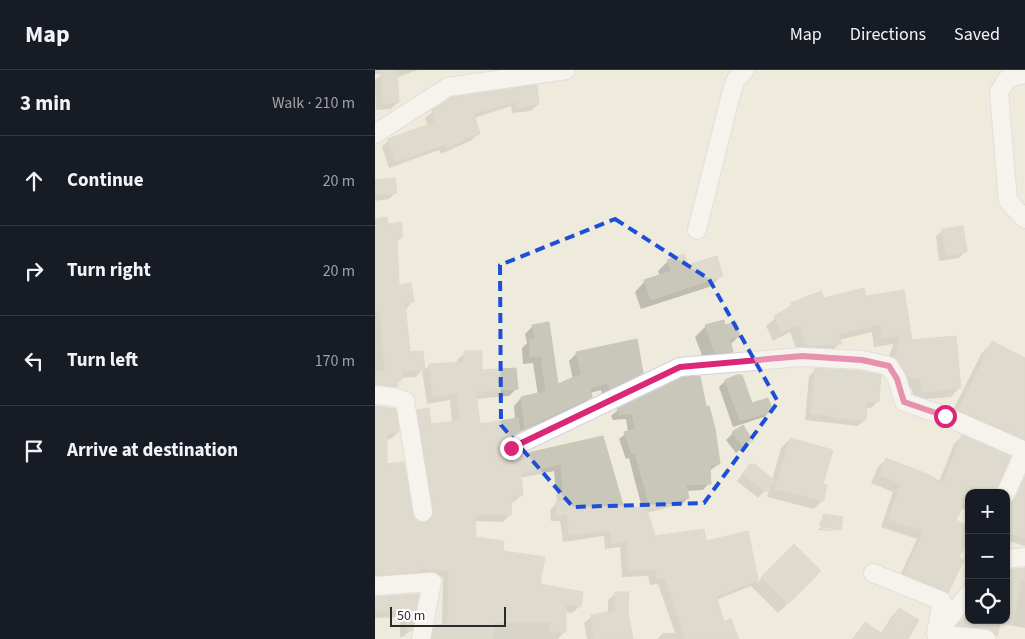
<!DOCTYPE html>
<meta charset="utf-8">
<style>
body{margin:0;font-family:"Source Sans 3",sans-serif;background:#20242c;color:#f1f3f6}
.controls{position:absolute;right:15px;bottom:15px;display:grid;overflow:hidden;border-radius:10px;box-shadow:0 1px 4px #0004}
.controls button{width:45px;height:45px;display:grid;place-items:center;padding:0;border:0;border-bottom:1px solid #363941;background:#171b24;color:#f1f3f6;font:25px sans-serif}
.scale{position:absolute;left:15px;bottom:12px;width:116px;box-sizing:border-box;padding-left:5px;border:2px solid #2b2b2b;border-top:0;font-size:14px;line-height:18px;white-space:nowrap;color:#2b2b2b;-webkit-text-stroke:4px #fff;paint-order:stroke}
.stop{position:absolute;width:15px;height:15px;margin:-11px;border:4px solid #db2777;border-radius:50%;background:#fff}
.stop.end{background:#db2777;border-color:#fff;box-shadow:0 1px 5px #0008}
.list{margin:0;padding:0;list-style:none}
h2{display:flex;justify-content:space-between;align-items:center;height:65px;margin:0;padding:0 20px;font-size:21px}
h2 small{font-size:16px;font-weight:400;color:#9ea1a6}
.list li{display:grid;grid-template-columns:32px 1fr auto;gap:15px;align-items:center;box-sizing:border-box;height:90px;padding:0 20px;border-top:1px solid #363941}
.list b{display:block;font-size:19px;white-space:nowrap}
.list em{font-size:16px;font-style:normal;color:#9ea1a6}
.icon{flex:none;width:28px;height:28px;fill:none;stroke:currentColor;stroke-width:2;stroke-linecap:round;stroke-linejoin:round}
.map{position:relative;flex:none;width:650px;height:569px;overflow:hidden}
header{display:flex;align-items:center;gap:30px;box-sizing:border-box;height:70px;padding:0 25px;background:#171b24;border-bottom:1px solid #363941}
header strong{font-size:24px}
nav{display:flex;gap:28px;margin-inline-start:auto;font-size:18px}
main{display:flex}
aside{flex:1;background:#171b24}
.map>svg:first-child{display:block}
</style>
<header>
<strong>Map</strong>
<nav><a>Map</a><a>Directions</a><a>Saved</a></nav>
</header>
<main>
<aside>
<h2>3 min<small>Walk · 210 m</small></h2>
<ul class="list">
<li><svg class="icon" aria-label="ahead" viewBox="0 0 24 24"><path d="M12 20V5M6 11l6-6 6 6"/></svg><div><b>Continue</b></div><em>20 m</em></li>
<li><svg class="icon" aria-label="right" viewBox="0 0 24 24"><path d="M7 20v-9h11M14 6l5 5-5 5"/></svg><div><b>Turn right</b></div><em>20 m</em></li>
<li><svg class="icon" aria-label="left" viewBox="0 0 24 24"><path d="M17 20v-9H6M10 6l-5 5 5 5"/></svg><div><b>Turn left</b></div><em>170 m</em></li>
<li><svg class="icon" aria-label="arrive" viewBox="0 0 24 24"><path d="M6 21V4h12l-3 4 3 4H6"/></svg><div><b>Arrive at destination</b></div></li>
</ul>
</aside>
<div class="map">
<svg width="650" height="569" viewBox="0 0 650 569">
<rect width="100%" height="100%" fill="#eeeadc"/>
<path fill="#0003" d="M0 0H42L21 8 23 32 16 39 1 40 0 10 7 4H0Z
M160 16 163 34 156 41 137 43 136 36 99 48 104 63 97 70 66 84 64 80 14 98 7 77 14 70 53 56 50 48 77 28Z
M0 112 20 123 14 129 0 131Z
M0 150 12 155 27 167 21 173 23 216 37 232 30 240 33 283 47 282 48 301 55 295 82 294V290L90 283 106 301 141 319 134 326 101 329 104 355 140 349 139 336 146 328 163 325 158 293 148 294 147 278 152 273 150 264 158 256 182 316 198 309 194 291 202 283 266 303 258 311 227 325 226 320 215 323 216 327 208 335 142 363 124 377 129 388 140 389 227 368 248 439 267 438 254 388 251 389 244 369 253 362 251 349 238 350 236 346 243 340 308 309 344 394 334 401V413L328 420 311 421 313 428 307 434 271 443 279 467 330 472 372 463 382 513 419 475 445 501 403 543 376 516 341 530 349 553 362 569H282L288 563H300L283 514 275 515 273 506 247 507 245 477 230 479 229 466 188 472 185 451H176L175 440 182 433 179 401 145 408 146 425 139 432 136 433 135 444 128 452 99 451 100 468 127 482 163 515 205 536 197 543 190 542V561L183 569H52L53 563 60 556H67L68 507 39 505 0 512V336L23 362 16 369 11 370V396L39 450 51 454 36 349 43 341 55 355 77 353 75 330 52 334 47 300 41 307 25 308 21 317 14 324 0 323Z
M568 160 590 182 584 188 564 191 561 166Z
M293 191 312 197 347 205 337 216 266 239 260 222 270 211 285 206 283 201Z
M490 228 585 317 576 327 539 330 537 319 523 315 511 297 518 274 499 277 497 262 464 270 465 273 456 282 423 284 415 262 398 271 391 256 417 234 448 229Z
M348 252 350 257 364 266 355 275 357 282 347 292 330 293 320 267 331 256Z
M617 273 650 289V389L572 352 606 284Z
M441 300 503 331 496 338H490V349L483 356 430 350 434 306Z
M350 311 376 335 396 340 389 347 358 357 344 317Z
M358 363 376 371 361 383 351 370Z
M587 366 594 441 586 438 579 451 583 488 572 522 564 530 522 512 542 469 506 457 518 422 496 413 503 397 511 389 564 412 579 374Z
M415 369 447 415 448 430 439 439 392 427 395 415 383 428 362 411 368 403 397 410 406 378Z
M645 420 650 422V476L631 470V438Z
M448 446 466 448 465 459 444 455Z
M444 458 463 461 444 460Z
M650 499V558L624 553 621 565 617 569 579 558 594 543V550H631Z
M241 523 252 541 257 569H212L209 553 217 546 233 543V530Z
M42 525 36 560 28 567H25V547L0 548V528Z
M524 539 532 569H477L490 553 506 564 516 547Z"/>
<path fill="#c9c7ba" stroke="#cac7b5" d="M5 0H22L24 32 8 34Z
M162 15 164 34 143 37 142 31 99 44 105 64 90 68V70L72 78 71 74 21 92 13 69 60 52 57 40 77 27Z
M20 108 22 123 0 125V110Z
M12 147 13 154 26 152 28 167 22 168 24 215 36 213 39 232 30 233 35 282 48 281 50 300 27 301 26 311H22L23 317 0 315V301L10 302 5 242H0V149Z
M588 156 592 182 571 185 567 159Z
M309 184 313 195 342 186 348 206 276 230 269 210 296 201 292 190Z
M489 218 491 226 529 220 537 270 581 266 586 318 547 322 546 310 532 306 520 287 526 265 508 268 506 254 463 264 467 274 432 276 424 254 407 262 399 246 417 236 416 233 446 221 449 228Z
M349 250 350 255 362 252 365 267 355 269 358 282 340 283 330 255Z
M174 252 183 314 206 304 201 282 262 269 268 303 235 319 233 313 215 318 217 327 150 358 146 327 171 321 166 286 155 287 154 269H160L157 255Z
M617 271 650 288V369L583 340Z
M89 281H107V300L141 298 143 319 101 322 105 354 143 348 145 362 131 369 126 377 130 387 140 388 148 384 228 366 249 438 271 437 280 466 329 459 331 471 373 461 383 510 341 526 349 551 356 549 364 569H311L290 507 282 509 280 499 254 500 252 471 237 473 236 460 194 465 192 444 182 445 181 432 189 431 186 394 146 403 148 426H137L136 445 100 444 101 467 129 471 128 481 170 487 165 514 208 522 206 537 191 534V562H175V552H118V569H57L60 555 73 554 74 501 44 498V502L0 505V336L21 339 24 362 12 364V394L29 392 38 444 44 452H50L58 446V440L42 340 54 338 56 354 85 351 82 323 58 327 54 294 87 292 89 291Z
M440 298 486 301 506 305 504 332 492 331 491 350 459 348V346L436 344Z
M362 305H367L377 333 393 328 398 341 365 351 350 310Z
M325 306 331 336H334L340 358 345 394 335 396 336 414 311 415 314 428 275 438 260 383 257 384 249 362 260 359 257 343 244 345 242 339 308 307Z
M368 355 378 371 368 377 357 362Z
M587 365 636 386 621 423H594L581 450 594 457V469L584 487 589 490 573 523 529 504 549 461 513 449 526 414 504 405 511 388 552 404 568 413Z
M415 368 458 380 448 414 452 415 449 431 400 419Z
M375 394H380L400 411 391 422 367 404Z
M650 407V468L631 462V444Z
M448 444 468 447 466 460 446 457Z
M419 474 446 501 413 534 386 507Z
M650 498V511L646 510 637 555 631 554V500Z
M240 522H254L253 541 258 569H219L216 545 240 541Z
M44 524 37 561H32V540L0 541V527Z
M524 538 544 550 533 569H479L490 552 508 564Z
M586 550H626L622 566 613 559 582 555Z"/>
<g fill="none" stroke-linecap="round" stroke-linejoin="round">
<defs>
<path id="minor" d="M650 4 633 8 624 22 633 131 650 149
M0 64 73 17 191 0
M322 160 355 28 360 11 370 0
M0 325 19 327 30 331 48 442
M136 378 305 297 427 287 487 290 514 296 522 309 529 332 570 346 650 381
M631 423 650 381
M631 489 650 487
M498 503 567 531 561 564 611 569
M0 516 57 512 46 569
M563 561 594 524"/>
</defs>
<use href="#minor" stroke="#d1d1e5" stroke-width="20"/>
<use href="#minor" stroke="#fff" stroke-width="18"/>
</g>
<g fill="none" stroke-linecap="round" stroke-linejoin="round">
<path stroke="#db2777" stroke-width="6" d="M136 378 305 297 427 286 487 290 514 296 522 309 529 332 570 346"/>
</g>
<path d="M0 0H650V569H0ZM240 149 334 209 403 332 329 433 198 437 126 355 125 195Z" fill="#eeeadc" fill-opacity=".55" fill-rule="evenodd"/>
<path fill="none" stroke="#1d4ed8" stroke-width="4" stroke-dasharray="10 6" stroke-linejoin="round" d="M240 149 334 209 403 332 329 433 198 437 126 355 125 195Z"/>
</svg>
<div class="controls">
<button>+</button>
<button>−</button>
<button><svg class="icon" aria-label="locate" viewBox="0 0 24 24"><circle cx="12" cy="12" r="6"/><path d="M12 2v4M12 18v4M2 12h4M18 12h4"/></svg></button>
</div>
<div class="scale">50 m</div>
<div class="stop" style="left:570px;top:346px"></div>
<div class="stop end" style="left:136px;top:378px"></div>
</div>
</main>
